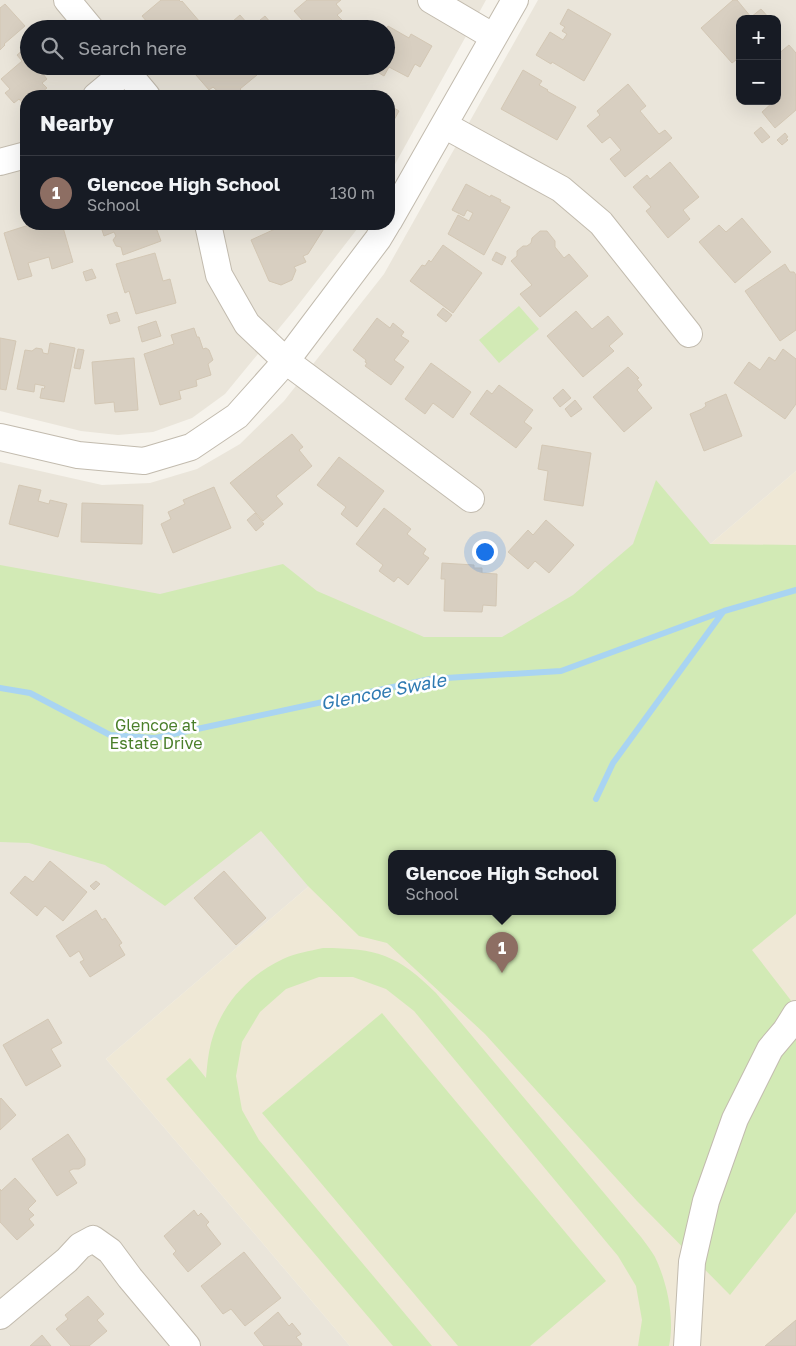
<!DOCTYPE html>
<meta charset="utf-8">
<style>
body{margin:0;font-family:"Golos Text",sans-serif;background:#20242c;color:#f1f3f6}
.controls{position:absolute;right:15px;top:15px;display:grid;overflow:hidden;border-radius:10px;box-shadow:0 5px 20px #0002}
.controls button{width:45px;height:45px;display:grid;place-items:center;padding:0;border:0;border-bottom:1px solid #363941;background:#171b24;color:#f1f3f6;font:25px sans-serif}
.you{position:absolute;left:484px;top:551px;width:18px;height:18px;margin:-12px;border:4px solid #fff;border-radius:50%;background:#1a73e8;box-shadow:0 0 0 8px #1a73e833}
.badge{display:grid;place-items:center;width:32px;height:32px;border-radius:50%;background:#2563eb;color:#fff;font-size:16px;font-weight:700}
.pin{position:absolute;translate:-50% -41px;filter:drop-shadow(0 1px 2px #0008)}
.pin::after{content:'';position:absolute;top:26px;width:18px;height:15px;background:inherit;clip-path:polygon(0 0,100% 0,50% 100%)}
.popup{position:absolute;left:388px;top:850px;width:228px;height:65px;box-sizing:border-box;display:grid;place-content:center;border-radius:10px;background:#171b24;filter:drop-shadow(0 1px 4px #0005);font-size:16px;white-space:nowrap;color:#9ea1a6}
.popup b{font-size:19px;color:#f1f3f6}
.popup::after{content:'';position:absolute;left:50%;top:100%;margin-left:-10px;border:10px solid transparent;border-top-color:#171b24}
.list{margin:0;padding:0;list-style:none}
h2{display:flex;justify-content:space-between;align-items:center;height:65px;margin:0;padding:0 20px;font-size:21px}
h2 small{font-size:16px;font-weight:400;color:#9ea1a6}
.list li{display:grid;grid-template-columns:32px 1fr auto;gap:15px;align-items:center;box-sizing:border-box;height:75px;padding:0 20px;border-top:1px solid #363941}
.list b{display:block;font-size:19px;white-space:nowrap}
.list p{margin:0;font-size:16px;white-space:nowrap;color:#9ea1a6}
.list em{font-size:16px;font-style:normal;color:#9ea1a6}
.icon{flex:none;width:28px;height:28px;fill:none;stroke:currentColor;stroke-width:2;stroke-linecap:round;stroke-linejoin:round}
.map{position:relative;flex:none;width:796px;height:1346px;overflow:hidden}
.search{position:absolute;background:#171b24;box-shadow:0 5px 20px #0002;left:20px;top:20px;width:375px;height:55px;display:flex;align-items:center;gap:12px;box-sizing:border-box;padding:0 18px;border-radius:28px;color:#9ea1a6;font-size:19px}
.panel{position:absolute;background:#171b24;box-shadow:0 5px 20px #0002;left:20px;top:90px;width:375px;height:140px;border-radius:20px}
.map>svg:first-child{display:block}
</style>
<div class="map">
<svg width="796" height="1346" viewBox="0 0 796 1346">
<rect width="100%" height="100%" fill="#f6f3ec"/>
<path fill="#eae5da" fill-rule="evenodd" d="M0 0H486L389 175V96H26V224H361L295 309 225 394 192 418 153 432 118 435 81 431 0 411ZM29 29H386V66H29Z
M538 0H796V471L106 1059 350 1346H0V462L102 485 150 483 197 469 240 444 284 401 384 274ZM740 19H777V101H740Z"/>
<path fill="#efe8d6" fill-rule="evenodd" d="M796 471V1346H350L106 1059ZM392 854H612V912H392Z"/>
<path fill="#d2eab5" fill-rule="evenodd" d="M519 306 539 329 499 363 479 340Z
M656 480 710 544 796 545V914L752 950 796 1007V1212L730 1295 637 1201 485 1034 387 943 359 936 308 886 261 831 165 906 105 865 29 843 0 842V565L160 594 283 564 317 591 424 637H502L573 595 633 544ZM392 854H612V912H392Z
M323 948C377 948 398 955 436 993L641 1237C646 1244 651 1250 655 1257 667 1282 675 1318 669 1346H638L642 1320 636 1286 618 1256 414 1011 386 989 353 977H319L286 989 260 1012 242 1042 236 1076 242 1110 259 1140 432 1346H393L166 1079 190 1058 206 1078C207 1066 208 1055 211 1043 221 1005 247 976 283 959 295 953 310 951 323 948Z
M382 1013 606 1281 530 1346H458L262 1113Z"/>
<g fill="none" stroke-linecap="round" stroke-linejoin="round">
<path stroke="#a9d4f2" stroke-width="6" d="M0 688 30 693 110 735 155 738 430 679 561 671 724 611 796 590
M596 799 613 763 723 612"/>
</g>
<path fill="#d8cfc1" stroke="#d3c7b4" d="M161 0H179L181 2 182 1 206 29H153L142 16Z
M307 0H341L336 4 342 11 337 15 344 22 336 29H305L300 23 303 21 294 11Z
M733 0H737L751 17 761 9 770 19H740V57L732 63 701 28Z
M5 4 25 26 4 44 5 45 0 50V8Z
M568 9 611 34 584 81 552 62 551 64 536 55 550 32 563 40 567 34 562 31 565 27 560 24Z
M240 15 248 24 243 29H239L233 21Z
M265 16 271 23 264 29H258L254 25Z
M388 26 409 38 411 34 432 46 420 67 415 64 408 77 389 67 384 76 369 67 386 66V29Z
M29 45V66H53L43 74 47 79 42 83 47 88 37 96H26L25 106 19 99 14 103 5 93 10 89 1 79 22 61 17 55Z
M789 45 796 53V110L775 128 762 112 772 103 771 101H777V61L779 59 777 55Z
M249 66 257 75 240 89 242 91 235 96H223L213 87 209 90 189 67Z
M523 70 542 81 539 85 548 90 547 91 576 107 557 140 501 109Z
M628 84 646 106 640 111 659 134 665 130 672 138 625 177 610 159 621 150 610 137 602 143 587 126 600 115 597 111Z
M389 105 399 111 389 129Z
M761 127 770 137 762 143 754 133Z
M785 133 788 137 786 138 788 140 782 145 777 140Z
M670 162 699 197 683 210 690 219 668 238 646 211 651 207 633 187 647 175 650 179Z
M466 184 490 197 491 195 501 200 500 202 510 207 484 255 448 234 458 215 469 221 473 213 467 210 464 216 452 210Z
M742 218 771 252 735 283 699 242 719 225 726 232Z
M29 224H62L73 262 52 269 49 257 28 263 32 276 18 280 4 233 29 225Z
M100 224H145L146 228 155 225 161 241 123 255 121 247 116 246 113 240 116 236 114 232 104 236Z
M286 224 287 228 290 224H320L325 227 308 254 303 256 306 262 294 267 296 270 292 280 281 285 269 281 251 240Z
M540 231H547L555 241V247L564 258 569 254 588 276 540 317 520 294 532 285 511 261 517 256V251L523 246H527L531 243 532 238Z
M443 245 482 273 453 313 410 281 422 265 425 266 429 260 431 262Z
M496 252 506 257 502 265 492 260Z
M155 253 163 281 170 279 176 303 136 314 129 291 125 293 116 264Z
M785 264 790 272H794L796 275V330L780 341 745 291Z
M92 269 96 278 86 281 83 272Z
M443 308 452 315 446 322 437 315Z
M576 311 592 329 608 316 623 334 609 346 614 351 583 377 547 336Z
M117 312 120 321 110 324 107 315Z
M377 318 390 328 393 323 404 332 401 336 409 341 394 360 404 367 391 385 365 366 367 363 365 362 366 360 353 350Z
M156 321 161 336 142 342 138 327Z
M194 328 197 337H199L203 349 206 348 209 350 213 360 208 364 211 375 196 380 197 386 179 391 181 399 160 405 144 354 174 344 171 335Z
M0 338 16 341 6 390 0 389Z
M50 343 75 348 64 402 40 398 42 388 44 389 45 386 35 384 34 392 17 389 25 350 32 351 36 348 42 349 43 353 48 354Z
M78 349 84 350 80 369 74 368Z
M783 349 796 359V404L785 419 734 383 749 362 760 370 769 357 775 361Z
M134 358 138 410 115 412 114 402 95 404 92 362Z
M431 363 471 392 453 418 433 403 425 414 405 399Z
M628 367 639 378 637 379 642 385 637 390 652 408 624 432 593 397Z
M499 385 533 410 524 422 532 428 516 448 470 414 487 390 492 394Z
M563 389 571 398 560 407 553 398Z
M726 394 742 436 704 451 690 414 702 409 706 406 705 403Z
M575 400 582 409 571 417 565 409Z
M292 434 303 447 299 450 312 466 276 496 283 504 263 521 230 483Z
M542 445 591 453 583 506 544 500 548 471 538 469Z
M339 457 384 491 357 527 341 514 346 507 317 485Z
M19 485 41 490 38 501 49 504 50 500 67 504 58 537 9 524Z
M214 487 231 528 173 553 161 524 171 519 168 512 185 504 183 500Z
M82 503 143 505 142 544 81 542Z
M384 508 411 529 407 534 426 549 423 554 429 558 408 585 398 577 394 582 379 571 383 565 356 544Z
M255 513 264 524 256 531 247 520Z
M546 520 574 545 549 573 535 561 528 569 508 552 528 530 533 535Z
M442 563 474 565V568H482V573L497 574 496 606 483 605 482 612 444 611 445 579H441Z
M50 861 87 892 63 921 45 906 37 916 10 893 25 876 33 882Z
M224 871 266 918 236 945 194 898Z
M96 881 100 884 94 890 90 886Z
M96 910 102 920 105 918 122 943 119 945 125 955 90 977 80 962 84 960 79 951 70 957 56 936Z
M48 1019 62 1043 51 1049 61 1066 26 1086 3 1045Z
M1 1098 16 1115 0 1130V1099Z
M68 1134 85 1159V1165L79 1169H73L69 1171 77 1183 57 1196 32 1159Z
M15 1178 36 1201 28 1209 34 1215 29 1219 34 1225 17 1240 0 1222V1189L1 1191Z
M194 1210 198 1216 201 1213 209 1222 206 1225 221 1244 188 1272 173 1254 176 1251 164 1236Z
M244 1252 281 1298 245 1326 231 1309 223 1314 201 1286Z
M88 1296 104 1314 97 1320 107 1331 89 1346H71L56 1329 68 1319 65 1315Z
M278 1312 289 1326 292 1323 301 1334 296 1337 302 1344 301 1346H264L254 1333Z
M796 1320V1346H765Z
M42 1335 51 1346H30Z"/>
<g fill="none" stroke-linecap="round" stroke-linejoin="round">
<defs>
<path id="minor" d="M67 0 91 29
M431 0 494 37
M122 66 147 96
M96 96 126 71
M444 125 561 189 601 223 689 334
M0 162 26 155
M389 221 515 0
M208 224 219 275 247 324 286 361 471 499
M0 437 78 455 144 461 191 447 237 416 286 361 378 239 387 224
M0 1316 67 1260 80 1246 93 1239 110 1251 130 1278 187 1346
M687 1346 692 1262 706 1201 735 1119 770 1049 786 1030 796 1014"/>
</defs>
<use href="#minor" stroke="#c2bbae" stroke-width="28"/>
<use href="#minor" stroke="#fff" stroke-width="26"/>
</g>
<g text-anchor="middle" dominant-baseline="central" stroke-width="5" stroke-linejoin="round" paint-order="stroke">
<g font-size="16" fill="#4a7f2a" stroke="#fff">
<text x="156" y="725">Glencoe at<tspan x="156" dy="18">Estate Drive</tspan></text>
</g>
<g font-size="18" font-style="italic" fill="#2e7ab2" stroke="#fff">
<text transform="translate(383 691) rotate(-11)">Glencoe Swale</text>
</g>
</g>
</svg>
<div class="controls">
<button>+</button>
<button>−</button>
</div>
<div class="you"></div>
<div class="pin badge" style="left:502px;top:973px;background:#8d6e63">1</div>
<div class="popup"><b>Glencoe High School</b>School</div>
<div class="search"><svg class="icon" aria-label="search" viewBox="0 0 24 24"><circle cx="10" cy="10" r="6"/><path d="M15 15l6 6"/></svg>Search here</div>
<section class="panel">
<h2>Nearby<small></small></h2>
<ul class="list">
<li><span class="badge" style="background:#8d6e63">1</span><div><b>Glencoe High School</b><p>School</p></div><em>130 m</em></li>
</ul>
</section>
</div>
